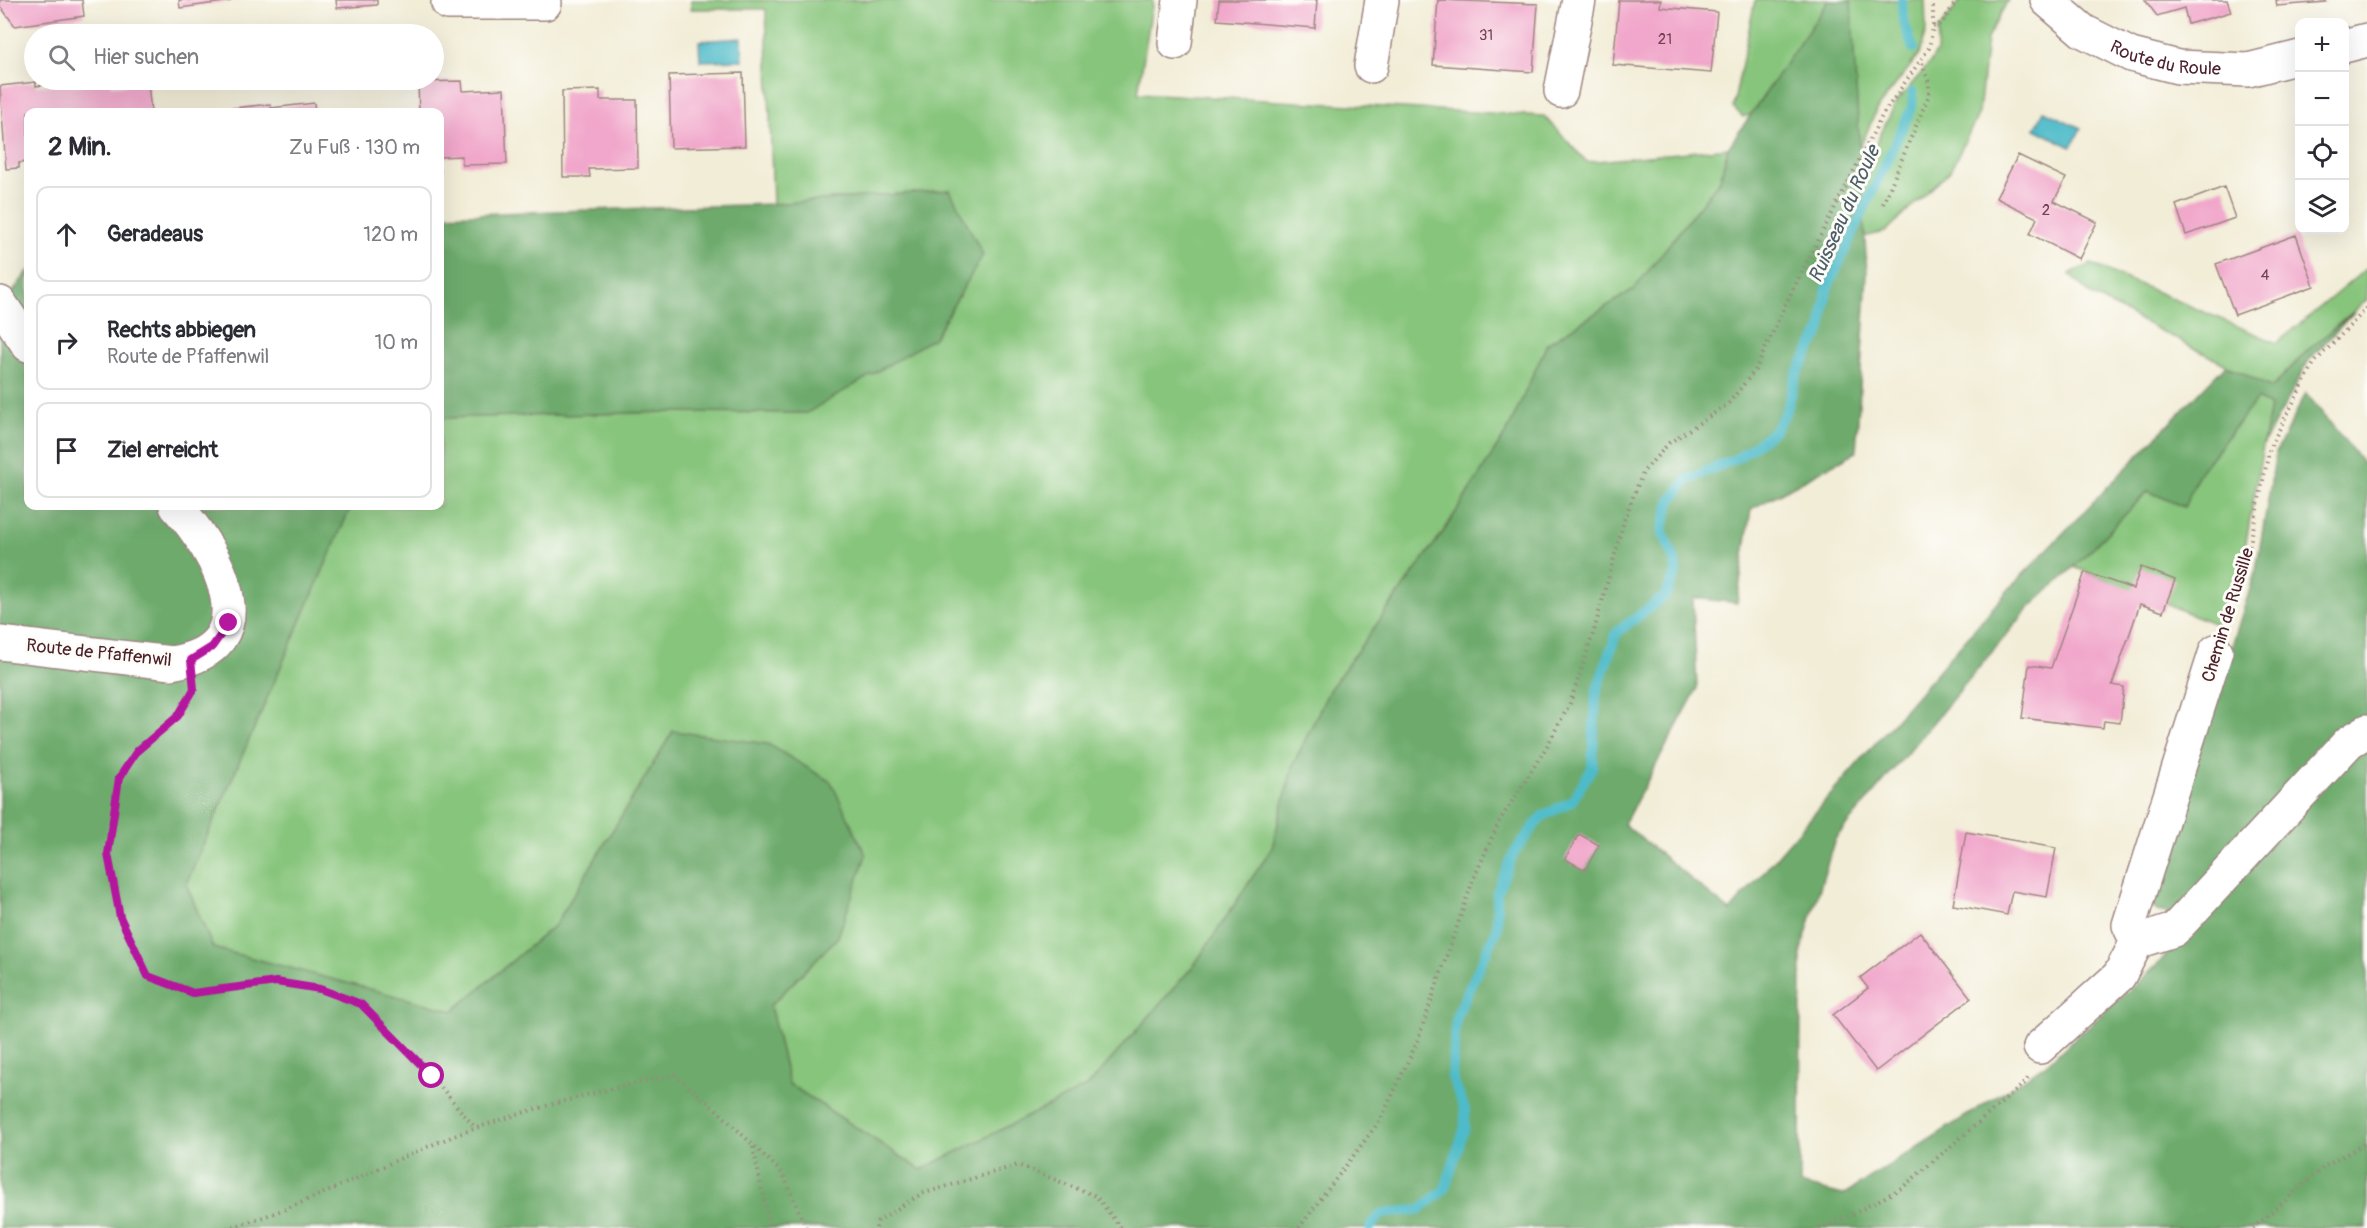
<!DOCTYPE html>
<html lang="de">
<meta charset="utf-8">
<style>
body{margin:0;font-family:Pangolin,sans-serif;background:#f7f7f7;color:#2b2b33}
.controls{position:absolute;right:18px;top:18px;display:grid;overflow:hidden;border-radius:12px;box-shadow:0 6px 24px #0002}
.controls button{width:54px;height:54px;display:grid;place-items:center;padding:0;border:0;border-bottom:2px solid #e1e1e2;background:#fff;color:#2b2b33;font:30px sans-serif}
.stop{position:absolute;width:18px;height:18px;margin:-14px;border:4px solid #b5179e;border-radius:50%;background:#fff}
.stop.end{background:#b5179e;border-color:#fff;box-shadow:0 2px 6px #0008}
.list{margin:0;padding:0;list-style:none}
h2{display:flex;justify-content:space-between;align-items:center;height:78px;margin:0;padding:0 24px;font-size:26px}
h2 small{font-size:20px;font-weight:400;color:#7c7c81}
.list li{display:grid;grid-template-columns:39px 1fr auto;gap:18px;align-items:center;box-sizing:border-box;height:96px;margin:0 12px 12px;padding:0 12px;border:2px solid #e1e1e2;border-radius:12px}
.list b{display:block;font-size:22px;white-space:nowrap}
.list p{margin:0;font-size:20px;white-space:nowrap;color:#7c7c81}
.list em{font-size:20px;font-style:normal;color:#7c7c81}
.icon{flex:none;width:33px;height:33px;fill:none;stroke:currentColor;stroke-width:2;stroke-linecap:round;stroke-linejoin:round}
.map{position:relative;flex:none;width:2367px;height:1228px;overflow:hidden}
.search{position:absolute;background:#fff;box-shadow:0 6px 24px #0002;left:24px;top:24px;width:420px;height:66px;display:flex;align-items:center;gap:15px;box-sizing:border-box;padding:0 21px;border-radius:33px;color:#7c7c81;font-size:22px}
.panel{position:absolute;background:#fff;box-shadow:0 6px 24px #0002;left:24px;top:108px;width:420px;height:402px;border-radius:12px}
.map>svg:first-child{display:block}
</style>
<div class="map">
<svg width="2367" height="1228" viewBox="0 0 2367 1228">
<rect width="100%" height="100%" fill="#fdfcf7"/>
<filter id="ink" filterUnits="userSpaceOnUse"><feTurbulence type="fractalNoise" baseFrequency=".0167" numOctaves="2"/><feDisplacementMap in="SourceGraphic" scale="12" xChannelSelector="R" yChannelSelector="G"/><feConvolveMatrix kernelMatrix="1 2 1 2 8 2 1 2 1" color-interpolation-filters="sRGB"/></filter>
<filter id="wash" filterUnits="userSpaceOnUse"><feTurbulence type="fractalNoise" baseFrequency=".008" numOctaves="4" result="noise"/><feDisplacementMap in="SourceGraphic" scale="24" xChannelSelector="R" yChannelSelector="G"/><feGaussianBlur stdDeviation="1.35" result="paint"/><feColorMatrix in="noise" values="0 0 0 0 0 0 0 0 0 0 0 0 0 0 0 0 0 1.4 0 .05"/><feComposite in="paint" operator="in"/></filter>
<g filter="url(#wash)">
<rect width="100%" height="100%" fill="#f2edd7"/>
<path fill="#87c57c" stroke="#687254" stroke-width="1.5" d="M691 0H1153L1138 93 1544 116 1587 162 1728 148 1720 180 1634 289 1547 344 1509 428 1444 531 1330 689 1293 765 1272 848 1195 964 1088 1086 921 1170 789 1084 770 1006 838 937 673 731 556 924 453 1011 213 948 186 884 351 506H440V418L671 412 807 413 950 190 773 204 766 9H691Z
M1755 0H1833L1765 109 1743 117 1733 107Z
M1846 0H1925L1926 30 1919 55 1878 107 1853 163Z
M1961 0H2008L1987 39 1979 113 1950 171 1885 232 1841 242 1834 228 1897 101 1929 64 1937 51 1938 30Z
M2091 264 2277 343 2367 268V300L2308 350 2271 388 2091 295 2069 274Z
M2257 399 2270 406 2242 565 2218 625 2074 567 2148 491 2184 507 2199 473Z"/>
<path fill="#6daa6c" stroke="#5c644c" stroke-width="1.5" d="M1829 0H1851L1867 274 1856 452 1751 509 1737 603 1693 598 1697 689 1624 824 1730 911 2009 589 2226 365 2272 388 2308 350 2356 310 2309 360 2263 445 2270 406 2257 399 2199 473 2184 507 2148 491 2074 567 2029 608 1835 839 1801 950 1800 1184 1843 1195 2044 1066 2155 967 2208 910 2172 914 2157 911 2150 903 2256 570 2276 452 2306 393 2367 468V1228H0V310L28 271V506H351L186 884 213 948 453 1011 556 924 673 731 768 744 831 782 866 855 838 937 770 1006 789 1084 921 1170 1088 1086 1195 964 1272 848 1293 765 1330 689 1444 531 1509 428 1547 344 1634 289 1720 180 1728 148Z
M950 190 983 255 934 338 807 413 671 412 440 418V215L773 204Z"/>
<path fill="#4ebbc9" stroke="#4c6d7a" stroke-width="1.5" d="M742 38 743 60 700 61 699 41Z
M2044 111 2081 128 2071 147 2035 129Z"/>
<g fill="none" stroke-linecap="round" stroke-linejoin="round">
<path stroke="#4ebbc9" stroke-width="10" d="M1902 0 1903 20 1913 48
M1370 1228 1381 1214 1421 1209 1445 1189 1465 1127V1110L1452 1077 1456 1017 1497 929V892L1514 853 1541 817 1572 801 1592 768 1596 693 1617 632 1665 596 1676 573 1675 560 1662 531 1670 502 1687 480 1739 457 1774 431 1787 410 1796 375 1821 330 1827 289 1912 107 1913 92"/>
</g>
<g id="blocks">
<path fill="#f1a7cb" d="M0 0H82L84 16 15 26 0 6Z
M179 0H231V1L180 8Z
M336 0H377V5L337 8Z
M1219 0H1317L1315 28 1217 20Z
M1438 0 1538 4 1533 72 1433 65Z
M1619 0H1661L1660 7 1717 12 1711 73 1613 65Z
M2145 0H2227L2231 12 2188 24 2184 8 2157 16Z
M2276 0H2326V2L2277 6Z
M743 73 745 146 671 148 669 75Z
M462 81 463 91 504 89 507 164 462 165V156L440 157V112H419L418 82Z
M36 82V86L73 82V85L111 82V86L148 83 151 112H28V162L19 163V168L6 169 0 86Z
M600 90V100H637L638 168 589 169 590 177H563L562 91Z
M314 103 315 112H227L226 109 270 104 271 108Z
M2018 155 2066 178 2054 201 2097 222 2079 259 2030 234 2037 218 1996 198Z
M2224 187 2235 218 2186 235 2176 205Z
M2296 235 2314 286 2235 315 2216 264Z
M2141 567 2175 580 2163 612 2140 604 2112 685 2124 687 2120 723 2104 721 2103 728 2022 718 2029 665 2051 668 2085 572 2133 589Z
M1966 832 2056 848 2047 897 2012 891 2007 915 1953 905Z
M1579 834 1599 845 1585 870 1565 859Z
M1920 932 1971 998 1876 1071 1833 1015 1868 988 1860 978Z"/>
</g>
</g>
<g filter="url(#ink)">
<use href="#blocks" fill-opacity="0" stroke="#9e8681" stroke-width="1.5"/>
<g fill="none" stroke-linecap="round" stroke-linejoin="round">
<defs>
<g id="minor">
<path d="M499 0V3H545"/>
<path id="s1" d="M2047 0 2083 31 2131 55 2178 67 2248 70 2300 57"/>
<path d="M448 3H499"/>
<path d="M1175 43 1180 0"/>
<path d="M2344 46 2367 40"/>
<path d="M1371 66 1382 0"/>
<path d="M1561 91 1579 0"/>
<path d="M0 303 28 345"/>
<path d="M0 643 171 663C271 647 218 552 176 506"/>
<path d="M2137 942 2129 925 2216 651"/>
<path d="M2040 1047 2119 976 2137 942 2174 930 2349 742 2367 731"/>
</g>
</defs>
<use href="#minor" stroke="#9e8681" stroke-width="36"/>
<path stroke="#9e8681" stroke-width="4" stroke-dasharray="1.5 4.5" stroke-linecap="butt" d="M1933 27 1942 23 1957 0
M440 171H446
M1883 204 1929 95V83L1922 63
M2227 620 2246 563 2270 447 2314 363 2367 308
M191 693 178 715 137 751 119 778 108 854 120 917 148 976 193 993 276 983 320 989 361 1004 432 1076 475 1128
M753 1147 770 1228
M227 1228C314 1205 392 1157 476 1128 541 1106 608 1088 675 1075L719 1112 783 1174 806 1228
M876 1228 878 1221 921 1194 1018 1165 1096 1196 1121 1228
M1299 1228 1381 1119 1417 1042 1473 880 1499 822 1546 748 1570 703 1594 631 1625 517 1643 472 1669 443 1728 404 1756 369 1786 303 1883 114 1929 48 1933 27V0
M1819 1228 1850 1216 1903 1187 2026 1082 2028 1078
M2253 1228 2324 1167 2367 1142"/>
<use href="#minor" stroke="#fff" stroke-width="33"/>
</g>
</g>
<g fill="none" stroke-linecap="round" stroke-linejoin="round" filter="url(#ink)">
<path stroke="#b5179e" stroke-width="8" d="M229 623 212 647 191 660 194 689 178 716 137 751 119 778 108 854 120 917 148 976 193 993 276 982 320 989 361 1004 432 1076"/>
</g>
<g text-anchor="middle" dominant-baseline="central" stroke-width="6" stroke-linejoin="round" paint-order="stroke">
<g font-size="15" fill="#744153">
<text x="1486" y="35">31</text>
<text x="1665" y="39">21</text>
<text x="2046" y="210">2</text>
<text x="2265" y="275">4</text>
</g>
<g font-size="18" fill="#4a1f2b" stroke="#fdfcf7">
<text stroke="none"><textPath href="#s1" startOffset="136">Route du Roule</textPath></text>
<text transform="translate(2228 615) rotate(-73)">Chemin de Russille</text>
<text transform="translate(99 653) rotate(6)">Route de Pfaffenwil</text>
</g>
<g font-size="20" font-style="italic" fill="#4c5d6a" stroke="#fdfcf7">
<text transform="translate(1844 214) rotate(-66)">Ruisseau du Roule</text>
</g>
</g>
</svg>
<div class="controls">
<button>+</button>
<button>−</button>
<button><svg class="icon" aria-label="locate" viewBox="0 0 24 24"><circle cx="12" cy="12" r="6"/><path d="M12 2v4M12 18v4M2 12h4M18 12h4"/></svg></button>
<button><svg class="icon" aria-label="layers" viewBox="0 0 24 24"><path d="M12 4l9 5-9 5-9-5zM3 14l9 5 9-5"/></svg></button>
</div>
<div class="stop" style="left:432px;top:1076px"></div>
<div class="stop end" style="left:229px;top:623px"></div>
<div class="search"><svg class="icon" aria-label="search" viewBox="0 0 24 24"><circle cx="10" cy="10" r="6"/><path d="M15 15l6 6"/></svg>Hier suchen</div>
<section class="panel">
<h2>2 Min.<small>Zu Fuß · 130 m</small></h2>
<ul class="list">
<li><svg class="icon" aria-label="ahead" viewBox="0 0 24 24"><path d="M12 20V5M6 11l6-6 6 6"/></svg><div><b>Geradeaus</b></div><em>120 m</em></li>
<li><svg class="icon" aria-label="right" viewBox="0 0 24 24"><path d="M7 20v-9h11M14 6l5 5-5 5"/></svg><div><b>Rechts abbiegen</b><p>Route de Pfaffenwil</p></div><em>10 m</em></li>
<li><svg class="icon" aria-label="arrive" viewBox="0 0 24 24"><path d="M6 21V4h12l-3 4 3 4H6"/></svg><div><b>Ziel erreicht</b></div></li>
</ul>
</section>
</div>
